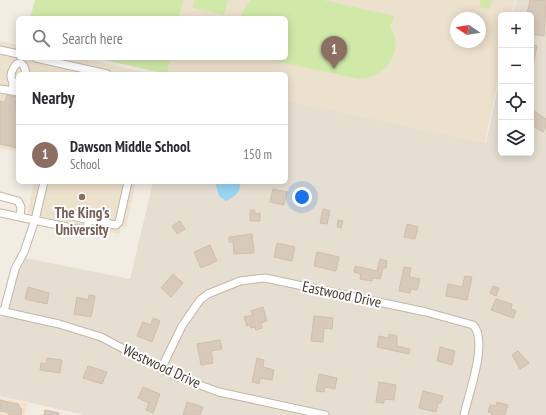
<!DOCTYPE html>
<meta charset="utf-8">
<style>
body{margin:0;font-family:"PT Sans Narrow",sans-serif;background:#f2f2f3;color:#2b2b33}
.controls{position:absolute;right:12px;top:12px;display:grid;overflow:hidden;border-radius:6px;box-shadow:0 2px 10px #0003}
.controls button{width:36px;height:36px;display:grid;place-items:center;padding:0;border:0;border-bottom:1px solid #e1e1e2;background:#fff;color:#2b2b33;font:20px sans-serif}
.compass{position:absolute;left:450px;top:12px;width:36px;height:36px;border-radius:50%;background:#fff;box-shadow:0 2px 10px #0003;rotate:282deg}
.you{position:absolute;left:302px;top:197px;width:14px;height:14px;margin:-10px;border:3px solid #fff;border-radius:50%;background:#1a73e8;box-shadow:0 0 0 6px #1a73e833}
.badge{display:grid;place-items:center;width:26px;height:26px;border-radius:50%;background:#ff210d;color:#fff;font-size:13px;font-weight:700}
.pin{position:absolute;translate:-50% -33px;filter:drop-shadow(0 1px 2px #0008)}
.pin::after{content:'';position:absolute;top:21px;width:14px;height:12px;background:inherit;clip-path:polygon(0 0,100% 0,50% 100%)}
.list{margin:0;padding:0;list-style:none}
h2{display:flex;justify-content:space-between;align-items:center;height:52px;margin:0;padding:0 16px;font-size:17px}
h2 small{font-size:13px;font-weight:400;color:#7c7c81}
.list li{display:grid;grid-template-columns:26px 1fr auto;gap:12px;align-items:center;box-sizing:border-box;height:60px;padding:0 16px;border-top:1px solid #e1e1e2}
.list b{display:block;font-size:15px;white-space:nowrap}
.list p{margin:0;font-size:13px;white-space:nowrap;color:#7c7c81}
.list em{font-size:13px;font-style:normal;color:#7c7c81}
.icon{flex:none;width:22px;height:22px;fill:none;stroke:currentColor;stroke-width:2;stroke-linecap:round;stroke-linejoin:round}
.map{position:relative;flex:none;width:546px;height:415px;overflow:hidden}
.search{position:absolute;background:#fff;box-shadow:0 2px 10px #0003;left:16px;top:16px;width:272px;height:44px;display:flex;align-items:center;gap:10px;box-sizing:border-box;padding:0 14px;border-radius:6px;color:#7c7c81;font-size:15px}
.panel{position:absolute;background:#fff;box-shadow:0 2px 10px #0003;left:16px;top:72px;width:272px;height:112px;border-radius:6px}
.map>svg:first-child{display:block}
</style>
<div class="map">
<svg width="546" height="415" viewBox="0 0 546 415">
<rect width="100%" height="100%" fill="#f2ece3"/>
<path fill="#e6ded1" d="M516 0H546V415H85L0 396V317H5L18 267 25 258 130 279 153 182H286V100L486 143 501 73V153H531V15H513Z"/>
<path fill="#f6e1cc" d="M0 398 28 403 25 415H0Z"/>
<path fill="#ece1cc" fill-rule="evenodd" d="M183 0H515L512 15H501V65L485 143 286 100V74H167L170 58H286V18H179ZM456 18H480V42H456Z
M0 41 18 45V58H79L153 74H18V152L0 148Z
M34 182H136L126 227H121L119 234 28 213Z"/>
<path fill="#d0e9a9" d="M35 0H183L179 18H30Z
M195 0H228L224 15 193 8Z
M251 0H323L394 16 390 27C407 50 384 79 359 79L262 58H286V18H241L245 7Z
M481 0H492L490 9 479 7Z
M96 58H170L167 74Z"/>
<path fill="#9bd5f2" d="M215 182H240C241 192 235 197 226 201L219 196Z"/>
<path fill="#d7cabb" stroke="#cfbfab" d="M530 0H546L544 36 531 34V15H527Z
M531 44 537 46 533 65H531Z
M7 95 17 97 15 104 18 105V148L0 144V101L5 102Z
M531 109 546 119V127L543 132 531 125Z
M273 189 287 192 284 205 270 202Z
M323 209 330 211 327 224 320 223Z
M250 210H255V214L260 213V221H250Z
M338 220 343 221 341 228 337 227Z
M180 221 185 229 177 234 172 226Z
M407 224 418 227 415 239 404 237Z
M252 234 254 253 234 254 233 242H229V237Z
M277 243 295 247 292 261 274 257Z
M210 245 217 261 201 268 194 252Z
M317 252 339 257 336 271 314 266Z
M380 259 387 261 386 268H383L380 279 373 278 372 281 360 279 361 274 354 272 355 266 377 271Z
M404 267 411 268 409 277 420 279 417 290 411 289 410 293 399 291Z
M173 274 183 283 171 297 161 288Z
M465 276 472 277 467 300 446 296 448 284 462 287Z
M493 286 499 288 496 296 490 293Z
M28 287 49 293 47 304 25 299Z
M89 295 95 296 91 317 74 314 77 297 88 300Z
M496 299 512 304 511 309 516 311 513 318 491 310Z
M263 307 267 321 261 323 262 328 256 330 255 327 251 328 250 325 247 326 244 317 253 315 251 311Z
M314 316 333 318 332 329 324 328 323 342 311 341Z
M153 318 160 321 152 342 137 336 143 322 151 325Z
M389 334 397 336V346L410 349 409 354 377 347 379 336 389 338Z
M220 340 222 349 211 351 213 363 201 365 197 344Z
M440 347 455 351 452 365 437 361Z
M518 351 529 363 520 369 512 355Z
M47 358 62 360 60 373 40 370 41 363 46 364Z
M257 358 264 360 263 367 274 370 272 380 260 378 259 384 252 382Z
M88 366 107 372 102 384 83 378Z
M319 374 337 378 335 389 325 387 324 392 316 391Z
M379 382 396 385 394 400 384 399V403L376 402Z
M143 387 160 394 153 413 146 410 149 403 138 398Z
M423 391 443 396 441 403H438L436 412 419 408Z
M0 400 18 404 22 410 21 415H9L7 412 0 411Z
M187 402 203 407 200 415H183Z
M497 402 508 405 505 415H491L492 413 488 412 490 405 496 406Z
M45 410 59 413V415H44Z"/>
<g fill="none" stroke-linecap="round" stroke-linejoin="round">
<defs>
<path id="minor" d="M0 50 18 54
M36 58 107 74
M13 83 12 91 18 92
M18 83C0 83 22 45 26 74
M0 89 12 91
M0 196 18 201 21 207 20 217
M0 213 86 231 89 220 116 225 119 222 128 182
M73 216 89 220
M0 311 59 324 101 337 175 376 219 392 325 415
M4 311 15 269 24 252 35 220 44 182
M161 369 182 326 200 300 208 294 240 281 265 278 426 312 473 325C489 341 468 395 464 415"/>
</defs>
<use href="#minor" stroke="#c1b6a8" stroke-width="9"/>
<use href="#minor" stroke="#fff" stroke-width="7"/>
</g>
<circle fill="#8d6e63" stroke="#fff" stroke-width="1.5" cx="82" cy="197" r="4"/>
<g text-anchor="middle" dominant-baseline="central" stroke-width="4" stroke-linejoin="round" paint-order="stroke">
<g font-size="15" font-weight="bold" fill="#785e54" stroke="#fff">
<text x="82" y="212">The King’s<tspan x="82" dy="17">University</tspan></text>
</g>
<g font-size="15" fill="#443c33" stroke="#fff">
<text transform="translate(342 294) rotate(12)">Eastwood Drive</text>
<text transform="translate(162 366) rotate(25)">Westwood Drive</text>
</g>
</g>
</svg>
<div class="controls">
<button>+</button>
<button>−</button>
<button><svg class="icon" aria-label="locate" viewBox="0 0 24 24"><circle cx="12" cy="12" r="6"/><path d="M12 2v4M12 18v4M2 12h4M18 12h4"/></svg></button>
<button><svg class="icon" aria-label="layers" viewBox="0 0 24 24"><path d="M12 4l9 5-9 5-9-5zM3 14l9 5 9-5"/></svg></button>
</div>
<svg class="compass" viewBox="-18 -18 36 36"><path d="M0-13l5 13h-10z" fill="#e53935"/><path d="M0 13l5-13h-10z" fill="#7c7c81"/></svg>
<div class="you"></div>
<div class="pin badge" style="left:334px;top:69px;background:#8d6e63">1</div>
<div class="search"><svg class="icon" aria-label="search" viewBox="0 0 24 24"><circle cx="10" cy="10" r="6"/><path d="M15 15l6 6"/></svg>Search here</div>
<section class="panel">
<h2>Nearby<small></small></h2>
<ul class="list">
<li><span class="badge" style="background:#8d6e63">1</span><div><b>Dawson Middle School</b><p>School</p></div><em>150 m</em></li>
</ul>
</section>
</div>
